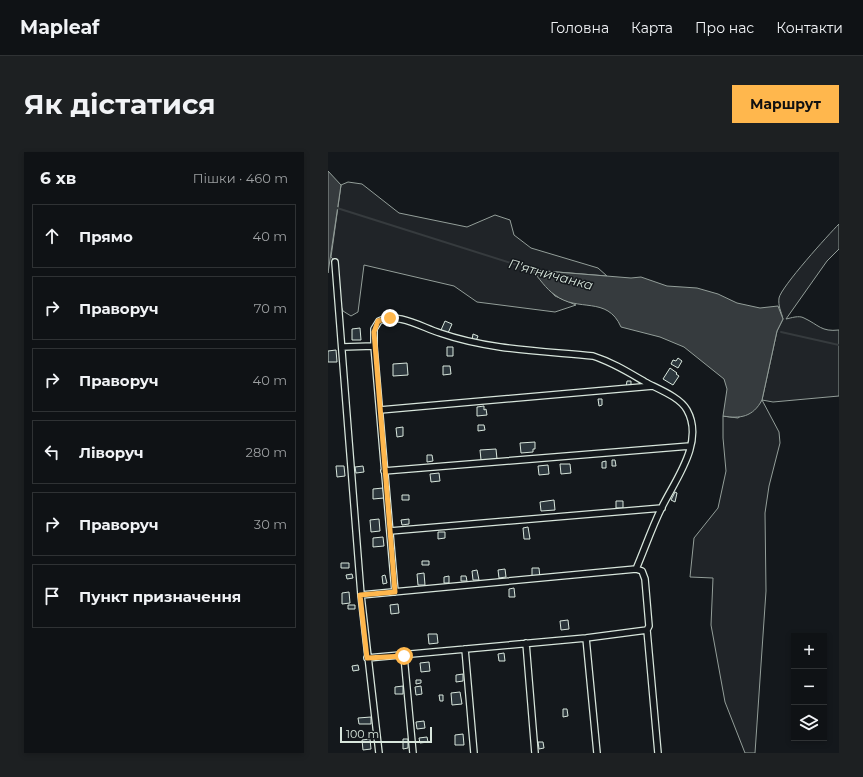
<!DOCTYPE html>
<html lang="uk">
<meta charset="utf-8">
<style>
body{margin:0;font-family:Montserrat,sans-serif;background:#1d2022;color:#f1f3f6}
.controls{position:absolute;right:12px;bottom:12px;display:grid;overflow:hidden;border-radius:0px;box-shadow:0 2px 6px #0003}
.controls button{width:36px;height:36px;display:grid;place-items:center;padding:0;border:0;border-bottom:1px solid #2f3234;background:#0f1215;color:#f1f3f6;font:20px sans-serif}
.scale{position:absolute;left:12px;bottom:10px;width:92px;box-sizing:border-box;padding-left:4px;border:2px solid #d8e6dc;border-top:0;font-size:11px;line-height:14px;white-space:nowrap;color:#d8e6dc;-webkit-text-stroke:3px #14181c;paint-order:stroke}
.stop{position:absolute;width:12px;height:12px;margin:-9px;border:3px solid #ffb74d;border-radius:50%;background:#fff}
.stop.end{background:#ffb74d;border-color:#fff;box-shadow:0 1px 4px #0008}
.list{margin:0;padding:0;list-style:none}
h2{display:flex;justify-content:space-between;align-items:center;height:52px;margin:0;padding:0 16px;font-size:17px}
h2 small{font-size:13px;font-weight:400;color:#9b9ea0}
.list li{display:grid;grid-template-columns:26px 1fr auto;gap:12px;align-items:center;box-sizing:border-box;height:64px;margin:0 8px 8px;padding:0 8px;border:1px solid #2f3234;border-radius:0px}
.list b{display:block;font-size:15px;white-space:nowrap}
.list em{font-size:13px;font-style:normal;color:#9b9ea0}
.icon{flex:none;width:22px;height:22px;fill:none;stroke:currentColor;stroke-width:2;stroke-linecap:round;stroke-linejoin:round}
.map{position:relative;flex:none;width:511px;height:601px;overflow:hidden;border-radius:0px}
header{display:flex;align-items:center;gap:24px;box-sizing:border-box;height:56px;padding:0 20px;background:#0f1215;border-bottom:1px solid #2f3234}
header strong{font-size:19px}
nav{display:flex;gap:22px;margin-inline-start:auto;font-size:14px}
.intro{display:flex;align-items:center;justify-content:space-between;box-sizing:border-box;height:96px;padding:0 24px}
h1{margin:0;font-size:28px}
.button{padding:10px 18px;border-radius:0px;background:#ffb74d;color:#111;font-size:14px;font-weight:700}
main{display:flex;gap:24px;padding:0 24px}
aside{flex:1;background:#0f1215;border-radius:0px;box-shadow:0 2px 6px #0003}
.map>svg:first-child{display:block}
</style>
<header>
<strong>Mapleaf</strong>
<nav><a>Головна</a><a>Карта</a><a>Про нас</a><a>Контакти</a></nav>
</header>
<div class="intro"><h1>Як дістатися</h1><a class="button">Маршрут</a></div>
<main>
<aside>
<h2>6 хв<small>Пішки · 460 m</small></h2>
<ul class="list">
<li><svg class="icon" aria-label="ahead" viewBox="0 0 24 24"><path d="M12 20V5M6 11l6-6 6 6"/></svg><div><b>Прямо</b></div><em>40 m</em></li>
<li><svg class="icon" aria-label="right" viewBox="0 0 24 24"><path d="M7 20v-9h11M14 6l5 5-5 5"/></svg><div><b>Праворуч</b></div><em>70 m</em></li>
<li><svg class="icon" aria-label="right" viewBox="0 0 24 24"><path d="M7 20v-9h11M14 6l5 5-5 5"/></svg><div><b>Праворуч</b></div><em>40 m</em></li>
<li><svg class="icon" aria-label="left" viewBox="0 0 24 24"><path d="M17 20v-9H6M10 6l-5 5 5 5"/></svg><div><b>Ліворуч</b></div><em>280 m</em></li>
<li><svg class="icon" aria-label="right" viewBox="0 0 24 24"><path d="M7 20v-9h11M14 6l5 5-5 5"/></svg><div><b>Праворуч</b></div><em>30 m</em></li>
<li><svg class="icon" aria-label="arrive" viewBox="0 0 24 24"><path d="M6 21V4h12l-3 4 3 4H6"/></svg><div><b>Пункт призначення</b></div></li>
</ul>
</aside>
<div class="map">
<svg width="511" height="601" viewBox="0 0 511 601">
<rect width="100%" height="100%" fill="#14181c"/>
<path fill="#202428" stroke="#939e99" d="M20 30 34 32 71 61 139 75 167 63 182 68 186 83 203 96 270 116 279 124 205 118 227 144 248 153 227 160 149 150 126 134 36 113 30 160 23 164 15 159 13 154 7 110 3 105 13 33Z
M511 72V97L499 109 458 167C463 166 471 163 476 166 491 173 493 180 511 178V244L445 250 434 248 451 280 452 291 441 334 437 361 438 439 427 601H417L397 550 383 473 385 426 362 425 366 386 390 356 398 319 395 286V264L410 266 434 248 449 179 455 167C453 159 450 154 451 146 453 135 501 82 511 72Z"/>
<path fill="#363b3e" stroke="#939e99" d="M0 19 13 33 0 121Z
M204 118 303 126 313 125 339 134 369 136 390 142 409 151 432 156 450 154 455 167 449 179 434 248C425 265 412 267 395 264L399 237 396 227 356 195 332 185 293 175C279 143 250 161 227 143 218 137 211 126 204 118Z"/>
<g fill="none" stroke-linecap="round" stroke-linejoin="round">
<path stroke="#363b3e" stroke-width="2" d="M9 56 205 118
M453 180 511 193"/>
</g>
<path fill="#2c363c" stroke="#d8e6dc" d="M117 169 124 172 120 181 113 178Z
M32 176 33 188H24V177Z
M145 182 150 184 148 189 144 188Z
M119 195H125V204H119Z
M8 198 9 210H0V199Z
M350 206 354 209 350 216 343 212 345 208 348 209Z
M79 211 80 223 65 224V212Z
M115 214H122L123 222 115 223Z
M342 216 349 221 348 222 351 224 345 233 335 227Z
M299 229H303V235H298Z
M270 247H274V253L271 254Z
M156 254V258L158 257 159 263 149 264V255Z
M150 273H156L157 278 150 279Z
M75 275V284L69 285 68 276Z
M207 290V297H205V300L193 301 192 291Z
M168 297 169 307 153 308 152 298Z
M99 303H104L105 309 99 310Z
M284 308H287L288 314H284Z
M278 309V316H274V310Z
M232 312H242L243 321 233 322Z
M220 313 221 322 211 323 210 314Z
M8 314H16L17 324 9 325Z
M35 314 36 320 28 321 27 315Z
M111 321 112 329 103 330 102 322Z
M55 336 56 346 45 347V337Z
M347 340 349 341 347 350 343 348Z
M74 343H81V348H74Z
M226 348 227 358 213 359 212 350Z
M288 349H295V356H288Z
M51 367 52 379 43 380 42 368Z
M81 367V372L74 373 73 368Z
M200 375 202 387H196L195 376Z
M110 380H117V386L110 387Z
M55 385 56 394 45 395V386Z
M94 409H101V413H94Z
M13 411H21V416H13Z
M204 416H211L212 426H204Z
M177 417 178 425 171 426 170 418Z
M149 418 151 428H145L144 419Z
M96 421 97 433H90L89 422Z
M24 422 25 426 19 427 18 423Z
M57 423 59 431 55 432 54 424Z
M121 424V431H116V425Z
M133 424H138L139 429H133Z
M186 436 187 445H181V437Z
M21 440 22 451 14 452V441Z
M70 452 71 461 63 462 62 453Z
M20 453H27V457H20Z
M240 468 241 477 233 478 232 469Z
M100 482H109L110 491 101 492Z
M176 501 177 509H171L170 502Z
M101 510 102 519 93 520 92 511Z
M30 513 31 518 25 519 24 514Z
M135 522V529L128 530V523Z
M88 528H93V531L88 532Z
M75 534V542H67V535Z
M93 534 94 542 88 543 87 535Z
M132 540 134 552 124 553 123 541Z
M111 543H115V549H112Z
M235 557H239L240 564 235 565Z
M43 565V572H31L30 566Z
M96 569 97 576 89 577 88 570Z
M135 582 136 593H127V583Z
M99 585 100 590 92 591 91 586Z
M42 587 43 597 35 598 34 588Z
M75 587H80V596L75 597Z
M210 590H215L216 596 211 597Z"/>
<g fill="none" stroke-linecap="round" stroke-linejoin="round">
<defs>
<path id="minor" d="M7 110 33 443 51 601
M14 195 46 194
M52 258 325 234
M56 319 362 294
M62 379 334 356
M33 443 308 417
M319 478 330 601
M258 486 269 601
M198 491 207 601
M137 497 146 601
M76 504 85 601
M39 506 258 486 319 478 321 474 317 427 314 419 308 417C317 396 324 375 334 355 347 328 377 290 359 258 352 245 330 237 317 230 300 220 284 210 265 204 214 199 161 198 112 181 93 175 70 160 51 169L46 177V194L67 440"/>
</defs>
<use href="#minor" stroke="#d8e6dc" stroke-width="8"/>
<use href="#minor" stroke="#14181c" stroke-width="5.5"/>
</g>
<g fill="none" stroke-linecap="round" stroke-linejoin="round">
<path stroke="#ffb74d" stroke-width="5" d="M62 166 50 169 46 180 67 440 32 443 39 506 76 504"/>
</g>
<g text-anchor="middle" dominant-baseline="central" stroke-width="3" stroke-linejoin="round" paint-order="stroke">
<g font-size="13" font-style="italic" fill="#d8e6dc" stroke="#14181c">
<text transform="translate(223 122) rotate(15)">П'ятничанка</text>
</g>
</g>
</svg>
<div class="controls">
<button>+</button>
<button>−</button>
<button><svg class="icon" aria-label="layers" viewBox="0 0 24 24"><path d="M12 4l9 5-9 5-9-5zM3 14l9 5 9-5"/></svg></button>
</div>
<div class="scale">100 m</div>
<div class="stop" style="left:76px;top:504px"></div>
<div class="stop end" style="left:62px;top:166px"></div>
</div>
</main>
